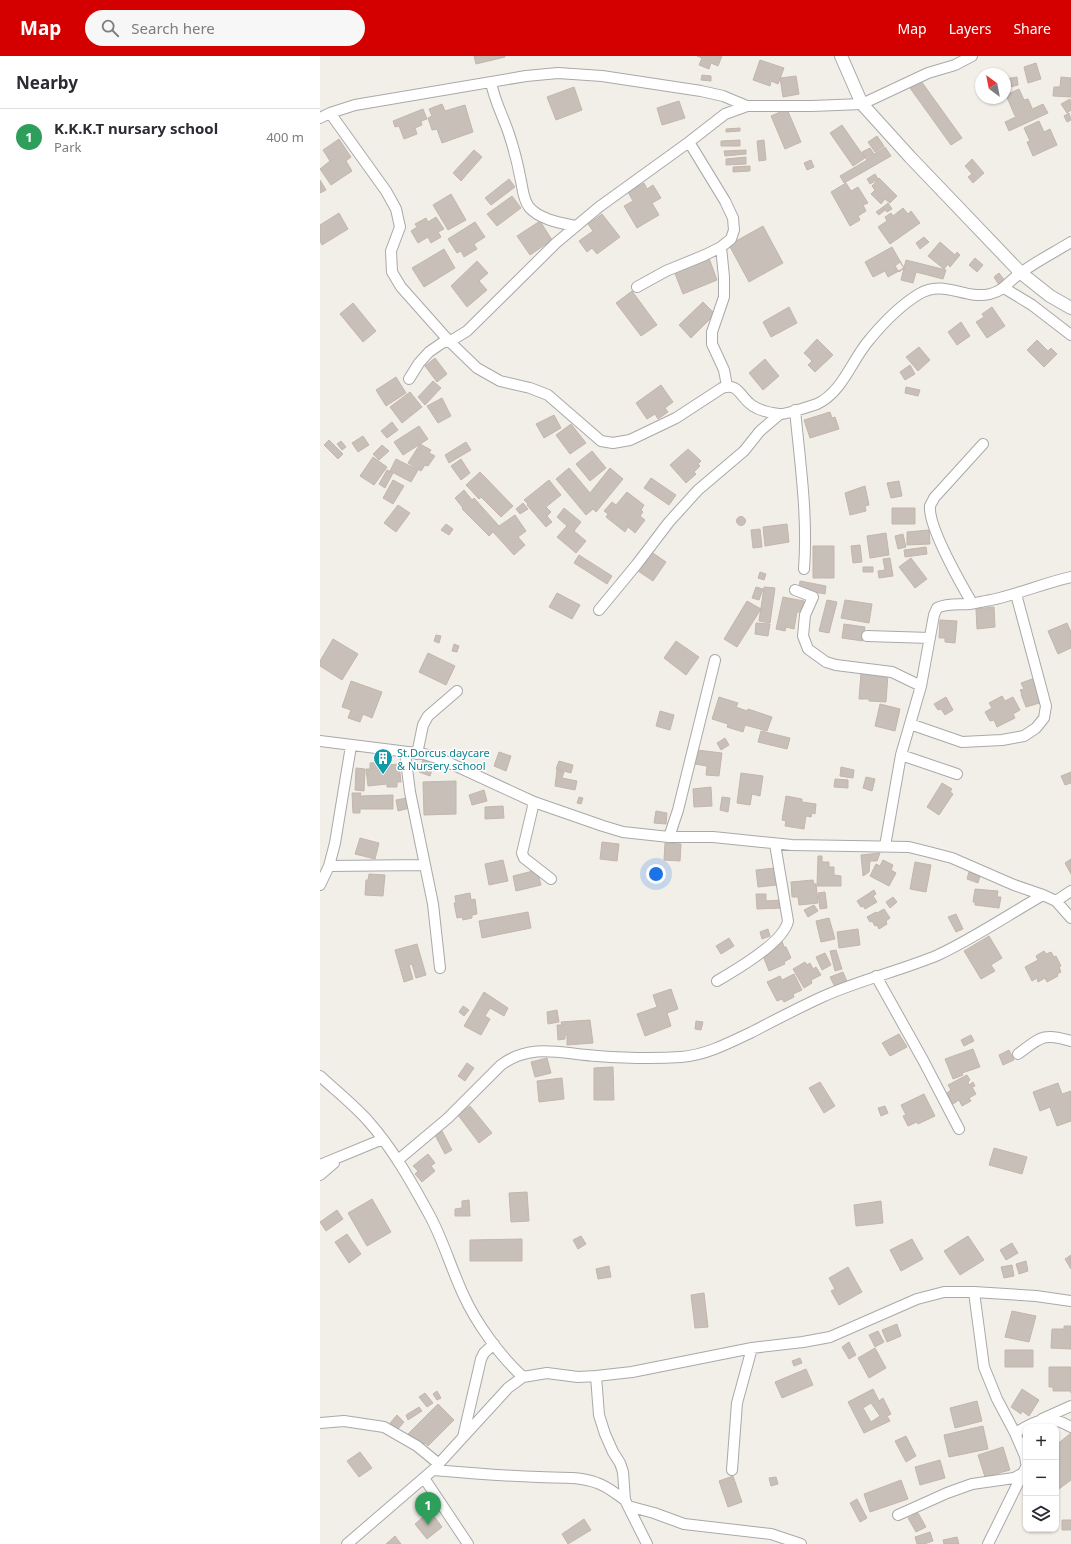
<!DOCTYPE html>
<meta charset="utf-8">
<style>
body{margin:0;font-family:"Noto Sans",sans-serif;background:#f7f7f7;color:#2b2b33}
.controls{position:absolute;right:12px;bottom:12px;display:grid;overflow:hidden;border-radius:8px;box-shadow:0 1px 3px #0004}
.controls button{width:36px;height:36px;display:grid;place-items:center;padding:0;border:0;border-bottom:1px solid #e1e1e2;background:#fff;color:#2b2b33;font:20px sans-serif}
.compass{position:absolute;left:655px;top:12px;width:36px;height:36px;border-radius:50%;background:#fff;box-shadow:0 1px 3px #0004;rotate:328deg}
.you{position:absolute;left:336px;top:818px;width:14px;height:14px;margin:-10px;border:3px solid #fff;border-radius:50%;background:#1a73e8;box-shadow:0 0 0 6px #1a73e833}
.badge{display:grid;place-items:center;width:26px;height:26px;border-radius:50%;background:#d40000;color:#fff;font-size:13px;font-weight:700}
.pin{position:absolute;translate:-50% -33px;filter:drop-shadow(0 1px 2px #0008)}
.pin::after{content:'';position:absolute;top:21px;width:14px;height:12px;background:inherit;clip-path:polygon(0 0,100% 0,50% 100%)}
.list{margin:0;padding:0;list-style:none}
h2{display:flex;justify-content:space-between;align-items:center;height:52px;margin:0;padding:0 16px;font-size:17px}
h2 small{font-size:13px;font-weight:400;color:#7c7c81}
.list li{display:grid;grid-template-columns:26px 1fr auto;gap:12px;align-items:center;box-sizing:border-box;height:56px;padding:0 16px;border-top:1px solid #e1e1e2}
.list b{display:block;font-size:15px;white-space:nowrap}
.list p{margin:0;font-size:13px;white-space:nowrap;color:#7c7c81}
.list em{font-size:13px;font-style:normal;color:#7c7c81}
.icon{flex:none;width:22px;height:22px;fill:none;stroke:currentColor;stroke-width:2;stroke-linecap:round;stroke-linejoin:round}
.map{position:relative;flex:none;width:751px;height:1488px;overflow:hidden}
header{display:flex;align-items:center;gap:24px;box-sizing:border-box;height:56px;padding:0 20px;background:#d40000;color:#fff}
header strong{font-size:19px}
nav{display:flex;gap:22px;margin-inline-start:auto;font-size:14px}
.search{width:280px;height:36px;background:#f7f7f7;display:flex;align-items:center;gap:10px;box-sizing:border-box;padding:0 14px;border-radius:22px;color:#7c7c81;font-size:15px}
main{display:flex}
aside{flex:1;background:#fff}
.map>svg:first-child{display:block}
</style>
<header>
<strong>Map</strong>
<div class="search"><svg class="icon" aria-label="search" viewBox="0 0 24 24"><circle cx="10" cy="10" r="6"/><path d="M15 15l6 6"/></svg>Search here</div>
<nav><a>Map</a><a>Layers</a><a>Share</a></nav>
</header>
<main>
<aside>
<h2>Nearby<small></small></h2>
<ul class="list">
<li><span class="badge" style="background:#2e9e5b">1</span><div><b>K.K.K.T nursary school</b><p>Park</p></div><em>400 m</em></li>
</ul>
</aside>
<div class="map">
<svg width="751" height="1488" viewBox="0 0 751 1488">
<rect width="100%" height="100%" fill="#f2efe9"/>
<path fill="#c7bfb8" stroke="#c4b6ab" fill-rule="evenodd" d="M154 0H185V1L156 8Z
M377 0H402L398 10 391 7 389 13 379 9 382 2Z
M440 4 464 12 458 28 451 25 450 30 433 24Z
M716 7 721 23 708 27 704 11Z
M382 19 391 20V25L381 24Z
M476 20 479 38 463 41 460 22Z
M697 21 698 29 687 32 685 23Z
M741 21 751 22V41L733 40 734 31H740Z
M601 25 642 82 631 89 590 32Z
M254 31 262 54 236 64 227 41Z
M699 33 704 44 708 43 712 52 695 60 686 39Z
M750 43 751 54 747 57 741 48Z
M359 45 365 62 342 69 337 52Z
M122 48 125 55 145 49 153 76 122 87 117 73 112 74 108 62 112 60 109 53Z
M723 48 728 57 689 75 685 66Z
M103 53 107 63 101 65 102 69 95 72 97 78 84 83 79 70 75 71 73 65Z
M467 53 481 86 465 93 451 60Z
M749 57 751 64 747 66 744 60Z
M719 65 724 76 730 73 737 89 713 100 707 86 710 85 704 72Z
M522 69 545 102 533 110 510 77Z
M420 72V75L406 76V73Z
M557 80 564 90 555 96 548 86Z
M19 83 31 101 26 105 32 115 11 129 0 113 10 105 3 94Z
M420 84V90H401V85Z
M444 84 446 104 439 105 437 85Z
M565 91 571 100 524 127 520 120 547 104 542 96 550 92 554 98Z
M154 94 162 101 141 125 133 117Z
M426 94V98L405 100 404 95Z
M426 101V108L406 109V103Z
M652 103 664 117 653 127 648 121 652 118 645 110Z
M491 104 494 111 487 114 484 107Z
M430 110V115L413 116V111Z
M555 118 558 123 550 128 547 123Z
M559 122 577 140 570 147 565 143 561 148 551 138 555 134 552 130Z
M189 123 195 131 171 149 165 142Z
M0 124 6 134 0 137Z
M324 127 327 133 333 129 341 142 332 147 339 159 317 172 304 150 313 145 308 136Z
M526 127 531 135 538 131 548 147 543 149 546 155 538 160 540 164 530 170 511 136Z
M131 138 146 164 128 174 113 149Z
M192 140 201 152 177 170 167 158Z
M568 147 572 153 567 156 563 151Z
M563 151 565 154 559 159 556 156Z
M583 152 588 158 591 155 600 167 570 188 558 171 567 165 565 161 571 157 573 160Z
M19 157 28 173 2 189 0 185V169Z
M282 158 300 181 277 198 272 192 267 196 259 185 273 175 268 168Z
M116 161 124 173 118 176 121 181 111 187 108 181 98 187 91 175 97 171 95 168 106 162 108 166Z
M220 165 232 184 210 199 197 180Z
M155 166 165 181 154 188 157 193 144 201 141 195 137 197 128 183Z
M443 170 463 207 429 226 409 189Z
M604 181 609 186 600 193 596 187Z
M620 186 635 199 637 196 640 199 630 211 628 208 624 213 608 200Z
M572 191 584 212 568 221 565 215 553 221 545 206Z
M124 193 135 212 104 231 92 212Z
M389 202 397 224 363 238 354 215Z
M655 202 663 209 657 216 649 209Z
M586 204 626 214 623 223 596 216 593 227 581 224Z
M157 205 168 217 159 225 167 234 147 251 131 230Z
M580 206 584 212 579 216 575 210Z
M679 217 685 225 679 229 674 221Z
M312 235 337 269 321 280 296 247Z
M383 246 395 258 371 282 359 269Z
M33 247 56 275 43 286 20 258Z
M469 251 477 267 451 281 443 266Z
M672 251 685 270 667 282 656 266 664 261 662 258Z
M641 266 650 280 637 289 628 276Z
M497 283 513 299 495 316 488 309 492 305 484 297Z
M717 284 728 295 731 292 737 298 724 311 707 294Z
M599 291 610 304 598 315 586 301Z
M115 302 127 318 117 326 105 310Z
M445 303 459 320 443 334 429 317Z
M590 309 595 318 585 324 580 316Z
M76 321 86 337 66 350 56 334Z
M113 325 121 332 105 349 98 341Z
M341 329 353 346 345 352 348 356 338 363 335 358 327 363 316 347Z
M586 331 600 334 598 340 585 337Z
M90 336 102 351 82 367 70 351Z
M122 342 131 360 118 367 107 350Z
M510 356 512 362 515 361 519 373 490 382 484 364Z
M234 359 241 372 224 382 216 368Z
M72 366 78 374 67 382 61 375Z
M251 368 266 387 250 398 236 379Z
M99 370 108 383 83 399 74 386Z
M43 380 49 389 38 396 32 387Z
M9 384 23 398 18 403 4 389Z
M21 385 26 391 22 394 17 388Z
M146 386 151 394 129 407 125 399Z
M100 388 111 394 109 397 115 400 108 410 105 409 101 415 88 407Z
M62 389 69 395 59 404 53 398Z
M368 393 381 405 378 408 380 410 374 416 376 418 366 427 350 409Z
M272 395 286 412 270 425 256 408Z
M53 401 67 411 54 429 40 420Z
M76 403 98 414 91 426 70 415Z
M141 403 150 417 141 424 131 410Z
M249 412 270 437 290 412 303 423 276 456 273 453 266 459 236 423Z
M67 414 73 417 65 432 59 428Z
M160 416 193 450 181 461 161 441 159 443 146 429Z
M331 422 356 439 349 449 324 432Z
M73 424 84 430 73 448 63 442Z
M229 424 241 439 226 451 231 456 227 460 232 466 226 471 207 449 208 448 204 444Z
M579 425 582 440 571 442 567 427Z
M545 430 549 449 545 450 546 455 530 459 525 437Z
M144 434 152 444 154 442 179 470 195 459 206 475 198 481 205 489 194 499 173 476 169 480 142 453 143 452 135 442Z
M307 436 324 449 321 454 323 456 320 460 325 464 315 477 308 471 305 476 286 461 288 458 284 455 292 446 296 449Z
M203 447 208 453 200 458 196 453Z
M78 449 90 457 76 476 64 467Z
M244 452 261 466 254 475 266 485 256 497 237 481 247 470 237 461Z
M572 452H595V468H572Z
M416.5 465a4.5 4.5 0 1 1 9 0a4.5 4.5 0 1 1-9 0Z
M126 468 133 473 129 479 121 474Z
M467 468 469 486 445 490 443 471Z
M440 473 442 491 433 492 431 474Z
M609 474 610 488 587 489V476Z
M566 477 569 499 550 502 547 480Z
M583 478 586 491 578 493 575 480Z
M540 489 542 506 533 507 531 490Z
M493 490H514V522H493Z
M606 491 607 498 585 501 584 494Z
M330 495 346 506 333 525 318 515Z
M259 499 292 520 287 528 254 507Z
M570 502 573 520 559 522 558 515 565 514 563 503Z
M591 502 607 523 595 532 579 511Z
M543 511H553V516H543Z
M440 516 446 518 444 524 438 522Z
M480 525 506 530 505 538 479 533Z
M436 531 443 533 439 544 432 542Z
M444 531 455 532 450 567 439 565Z
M237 537 260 549 252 563 229 551Z
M463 541 484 545 481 556H477L474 573 466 571 465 575 456 573Z
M507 544 517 546 509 577 499 575Z
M525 544 552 548 549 567 521 562Z
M427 545 441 553 417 591 404 583Z
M674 551 675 571 657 573 656 553Z
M620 564 637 565 635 587 625 586V582H619Z
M436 567 450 568 448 580 435 578Z
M747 567 751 576V592L738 598 728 575Z
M524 568 545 571 543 585 522 582Z
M116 579 121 580 119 587 114 585Z
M13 583 38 598 22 624 0 610V605Z
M356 585 379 601 366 619 344 602Z
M134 588 139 590 137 596 132 595Z
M108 597 135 610 126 629 99 616Z
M541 617 568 618 566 646 549 645V643H539Z
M715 622 723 646 706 651 701 638H702L700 634 704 633 701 627Z
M31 625 62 636 52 662 43 658 40 666 28 662 31 654 22 651Z
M682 640 685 645 693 641 700 654 693 658 695 662 677 671 674 664 670 665 665 656 672 652 669 647Z
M399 641 418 647 416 651 427 655 428 653 452 661 447 675 425 669 423 676 407 671 408 668 392 663Z
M626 641 633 654 625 659 621 653 618 654 614 648Z
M560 648 580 653 575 675 555 670Z
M340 655 354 659 350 674 336 670Z
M441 675 470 682 467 693 438 686Z
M405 682 409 689 401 694 397 687Z
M377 694 402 697 399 720 386 719 387 710 375 708Z
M179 696 191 700 186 715 174 710Z
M103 703 114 707 110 720 99 716Z
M239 705 253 709 251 717 236 713Z
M68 706V709L79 708 81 726H77V731H67V728L48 730 46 713H50V707Z
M521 711 534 714 533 722 520 720Z
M36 712 45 713 44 735 35 734Z
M237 714 244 716 242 722 257 725 255 734 235 730Z
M751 716V727L745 729 741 720Z
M421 717 443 720 440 740 432 738 430 749 417 747Z
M546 721 555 723 552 735 543 732Z
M515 723 528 724V732L514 731Z
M136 725V758L104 759 103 726Z
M622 727 632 733 630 736 633 738 619 759 607 751Z
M391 731 392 750 374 751 373 733Z
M164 734 167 745 152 749 149 739Z
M32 737H41L40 740 73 739V753H40V757H33Z
M466 740 482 743V746L496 748 495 758 492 757 491 761 486 760 484 773 465 770 466 765 462 764Z
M259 741 263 742 261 748 257 747Z
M402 741 410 742 408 756 400 754Z
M87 742 90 752 78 755 76 744Z
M183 750 184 762 165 763V751Z
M336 755 347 757 346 768 334 767Z
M40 782 59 787 55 803 35 798Z
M282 786 299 788 297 805 280 803Z
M345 787 361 788 360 805 344 804Z
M560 797 557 805H550L549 816 543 820 541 799Z
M498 800H502V806H509V811H514V819L521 820V830H497Z
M751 803V818L745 807Z
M183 804 188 825 169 829 165 808Z
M563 804 573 809 571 814 576 817 569 830 550 820 556 808 560 810Z
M595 806 611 809 606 836 590 833Z
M455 812 457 829 438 831 436 814Z
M217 814 221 829 196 835 193 820Z
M649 816 660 820 658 827 647 823Z
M49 818 65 819 63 840 45 839 46 824H48Z
M493 824 494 828H496L498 847 479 849 478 841H472L471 826Z
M655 833 678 835 677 841H681L679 852 655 849V846H653Z
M554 834 556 838 553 840 557 846 545 853 543 850 541 851 537 845Z
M505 836 507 852 500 853 498 837Z
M150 837 151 844 155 843 157 858 152 859V862L143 864 142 861 137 862 134 847H136L135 840Z
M436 838H446V845L462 844 463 852 437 853Z
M573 841 577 846 570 852 566 846Z
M494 849 498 855 488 861 484 854Z
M564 853 570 862 566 865 567 868 559 873 557 869 555 870 552 865 550 866 547 861 556 856 557 857Z
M208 856 211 872 162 882 159 865Z
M636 858 643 873 636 876 628 861Z
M509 862 515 883 501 886 496 865Z
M448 873 450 880 442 883 440 876Z
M538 873 540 889 519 892 517 876Z
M669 880 682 902 671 909 675 915 661 923 644 895Z
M409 882 414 890 401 898 396 890Z
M462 885 464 891H466L471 902 464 906 465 908 449 915 443 900 450 897 448 891Z
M97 888 106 919 96 922 92 908 89 909 93 923 84 926 75 894Z
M516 894 522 913 515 915 510 895Z
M724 895 726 898 731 896 734 901 736 900 741 910 739 911 741 916 737 918 738 920 727 926 725 922 718 926 717 922 712 925 705 911 718 904 716 900Z
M505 897 511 909 502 914 496 901Z
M485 906 487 909 490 907 493 913 496 911 501 919 491 924 492 927 484 932 473 913Z
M523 916 528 928 516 933 510 921Z
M474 918 482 934 473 938 474 941 464 946 462 943 457 945 447 926 460 920 462 924Z
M351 933 358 953 347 957 351 970 325 980 317 958 337 951 333 939Z
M164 936 188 952 184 960 170 952 165 960 170 963 161 979 144 970Z
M143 950 149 954 144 960 139 956Z
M237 954 239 966 228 968 227 956Z
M270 964 273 987 247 989V979H245V983L238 984 237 969H242L241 966Z
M376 965 383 966 381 974 375 973Z
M579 978 587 991 570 1000 562 987Z
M651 979 654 985 644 990 641 984Z
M653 993 660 1011 642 1017 643 1019 633 1023 625 1003Z
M689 994 694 1004 683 1009 679 999Z
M227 1002 231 1017 215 1021 211 1006Z
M147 1007 154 1012 145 1025 138 1020Z
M293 1011 294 1044H274V1012Z
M647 1019 650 1024 648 1026 649 1029 653 1026 655 1030 652 1031 656 1038 649 1042 651 1045 642 1050 639 1044 633 1048 627 1037 631 1034 628 1029Z
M242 1022 244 1043 219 1046 217 1025Z
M500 1026 515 1050 504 1057 489 1032Z
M738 1027 742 1038 751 1035V1065L737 1070 730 1051 720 1055 713 1036Z
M604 1038 615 1060 598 1068 597 1066 588 1070 583 1060 586 1059 581 1049Z
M150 1050 172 1077 159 1087 138 1059Z
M565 1050 568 1057 561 1060 558 1052Z
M122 1075 132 1094 125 1098 115 1079Z
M674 1092 707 1101 702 1118 669 1109Z
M108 1098 115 1107 111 1110 115 1115 102 1126 95 1118 98 1115 93 1110Z
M207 1136 209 1165 191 1166 189 1137Z
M52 1143 71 1176 47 1190 28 1157Z
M149 1144 150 1160H135V1153L142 1152V1145Z
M561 1145 563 1167 536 1170 534 1149Z
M17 1154 23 1163 6 1175 0 1166Z
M27 1178 41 1198 29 1207 15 1186Z
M261 1180 266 1188 258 1193 253 1184Z
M648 1180 664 1204 640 1219 624 1195Z
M202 1183V1205H150V1184Z
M592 1183 603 1203 581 1215 570 1194Z
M692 1187 698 1197 686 1204 680 1194Z
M751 1199V1213L745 1203Z
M706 1205 708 1215 699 1218 696 1208Z
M692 1209 694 1220 684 1222 681 1211Z
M289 1210 291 1221 278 1223 276 1213Z
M528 1211 542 1236 519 1249 511 1235 515 1233 509 1222Z
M384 1237 388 1271 375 1272 371 1239Z
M692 1255 716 1260 709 1286 685 1281Z
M577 1268 581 1280 567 1286 562 1274Z
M744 1270H751V1293L731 1292 732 1273H744Z
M558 1275 564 1286 555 1291 549 1279Z
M529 1286 536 1299 529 1303 522 1291Z
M555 1292 566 1312 549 1322 538 1302Z
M685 1294H713V1311H685Z
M480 1302 482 1307 474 1310 472 1305Z
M729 1311H751V1337V1335H733V1331H729Z
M486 1313 493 1329 462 1342 455 1326Z
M553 1333 559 1345 563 1342 571 1358 567 1360 570 1365 544 1377 528 1346ZM551 1347 560 1360 551 1366 543 1352Z
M702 1333 719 1344 709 1360 702 1355 701 1358 691 1351Z
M117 1335 121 1342 117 1344 113 1338Z
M105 1337 113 1347 107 1351 99 1341Z
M657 1345 662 1365 635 1372 630 1352Z
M118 1348 134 1364 108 1390 105 1387 102 1391 88 1378Z
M99 1351 102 1355 88 1364 86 1359Z
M77 1359 84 1366 78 1373 70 1367Z
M663 1370 668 1393 629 1401 624 1379Z
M751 1377V1424L739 1433 736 1428V1389Z
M586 1380 596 1400 586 1406 575 1385Z
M683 1391 690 1414 665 1421 658 1399Z
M40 1396 52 1412 39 1421 27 1405Z
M620 1404 625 1422 600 1429 595 1411Z
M413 1420 422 1446 408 1451 399 1425Z
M456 1421 458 1428 451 1430 449 1422Z
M581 1424 588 1443 550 1456 544 1438Z
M537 1443 547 1462 540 1466 530 1447Z
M110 1455 122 1471 107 1483 95 1468Z
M598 1457 606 1471 596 1476 588 1462Z
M264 1463 271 1474 248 1488 242 1478Z
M742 1464H751V1474H742Z
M610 1476 613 1485 604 1488H597L595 1481Z
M75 1480 81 1488H66Z
M637 1481 639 1488H624L623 1484Z"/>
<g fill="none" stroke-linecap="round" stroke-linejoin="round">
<defs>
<path id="minor" d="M171 26C174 44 183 60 189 78 194 93 198 109 201 125 203 134 203 143 209 151 220 164 241 167 256 170
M10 57 66 135 76 153 80 171 71 195 72 216 81 231 129 285 157 312 180 325 210 332 228 339 281 385 293 387 310 384 356 362 402 332C419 326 420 342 433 350 439 354 451 357 459 358 464 359 491 350 497 348 523 336 532 303 550 283 564 266 581 249 599 238 624 223 645 244 670 238 686 234 689 224 702 216 717 205 735 196 751 186
M0 62 10 57 35 49 206 20 238 17 282 20 381 35 403 40 427 50H492L542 48 608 17 635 9 652 0
M401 191 404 221V241L392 276V288L404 314 407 330
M317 231 346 215 385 199 401 191 411 183 414 174 413 162 405 145 369 86
M684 232 712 249 751 279
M89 323 99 307 109 296 122 287 134 283 147 275 236 187 279 151 369 86 405 58 427 50
M475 354C480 406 488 460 484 513
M475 534 493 541 485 559 483 580 488 593 506 606 516 609 572 616 601 630
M652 547C641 528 608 470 610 450 611 447 613 445 614 442L663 388
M279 554 317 508 349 466 378 434 424 395 440 375 460 358
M547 580 610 582
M590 668 642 686 682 684 704 680 716 672 724 662 726 650 696 538
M0 685 104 698 123 704 214 746 283 770 303 776 349 781H393L472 789 589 791 609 796 632 802 694 829 723 839 736 845 751 862
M85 697 90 736 113 848 120 912
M97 698 103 669 108 660 137 635
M581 699 637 718
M214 746 202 797 204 802 231 823
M349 781 358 754 395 604
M565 790 581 699 601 630 614 559 617 552C628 547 639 549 650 548 657 547 665 545 671 544 699 538 724 527 751 521
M9 810 105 809
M0 829 9 810 15 787 31 690
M736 845 751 835
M556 920 603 1004 639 1073
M397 925C416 914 464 886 468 865L455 788
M698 998C720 982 723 976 751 985
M0 1020C16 1035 34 1049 49 1066 73 1093 92 1127 110 1160 123 1184 131 1212 143 1238 156 1267 180 1300 203 1321
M78 1104 128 1062 181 1009C212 986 242 998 277 1000 304 1002 333 1003 361 1001 386 999 409 987 432 976 455 964 478 952 502 941 539 924 580 915 618 899 654 882 688 859 723 839
M0 1109 63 1083
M0 1119 14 1107
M654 1236 664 1311 677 1343 695 1377 705 1400 706 1407
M276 1320 279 1359 285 1378 293 1396 300 1407 303 1416 305 1444 327 1488
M722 1363 751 1350
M0 1367 24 1365 64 1371 97 1390 119 1408
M695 1377C716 1365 727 1357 751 1371
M143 1381 161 1303 164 1297 174 1288
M113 1414C148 1417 184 1420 219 1421 238 1422 259 1420 277 1427 287 1430 296 1438 305 1444
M412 1414 417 1347 432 1292
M104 1422 148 1488
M308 1450 334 1457 364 1468 451 1478 481 1488
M578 1459 627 1437 652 1428 694 1422 703 1417 706 1411
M27 1488 113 1414 188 1332 203 1321 227 1317 258 1321 276 1320 312 1316 432 1292 483 1286 510 1281 597 1243 624 1236H654L716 1240 751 1245
M668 1488 703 1417"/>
<path id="tertiary" d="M521 0 542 48 590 101 701 217 730 240 751 252"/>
</defs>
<use href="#minor" stroke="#a9a9a9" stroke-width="12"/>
<use href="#tertiary" stroke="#a9a9a9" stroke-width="14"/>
<use href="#minor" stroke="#fff" stroke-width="10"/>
<use href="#tertiary" stroke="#fff" stroke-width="12"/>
</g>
<defs>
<symbol id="building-pin" viewBox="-11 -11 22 30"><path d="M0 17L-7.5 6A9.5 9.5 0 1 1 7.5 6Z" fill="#0f9aa8" stroke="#fff"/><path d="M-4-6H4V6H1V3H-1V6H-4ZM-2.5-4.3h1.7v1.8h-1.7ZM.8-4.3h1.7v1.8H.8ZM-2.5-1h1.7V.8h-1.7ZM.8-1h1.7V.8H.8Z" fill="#fff"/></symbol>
</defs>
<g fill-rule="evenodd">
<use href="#building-pin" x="52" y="691" width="22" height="30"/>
</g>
<g text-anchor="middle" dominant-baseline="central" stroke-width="3" stroke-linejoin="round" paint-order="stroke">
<g font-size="11" fill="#0d838f" stroke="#fff" text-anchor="start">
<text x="77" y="696">St.Dorcus daycare<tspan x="77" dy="13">&amp; Nursery school</tspan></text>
</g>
</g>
</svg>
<div class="controls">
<button>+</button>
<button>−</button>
<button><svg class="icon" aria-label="layers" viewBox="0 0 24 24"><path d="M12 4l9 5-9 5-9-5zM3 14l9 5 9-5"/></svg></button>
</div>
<svg class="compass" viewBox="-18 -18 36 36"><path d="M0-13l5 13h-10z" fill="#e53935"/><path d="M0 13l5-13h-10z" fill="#7c7c81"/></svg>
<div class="you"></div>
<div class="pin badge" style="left:108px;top:1469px;background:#2e9e5b">1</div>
</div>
</main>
